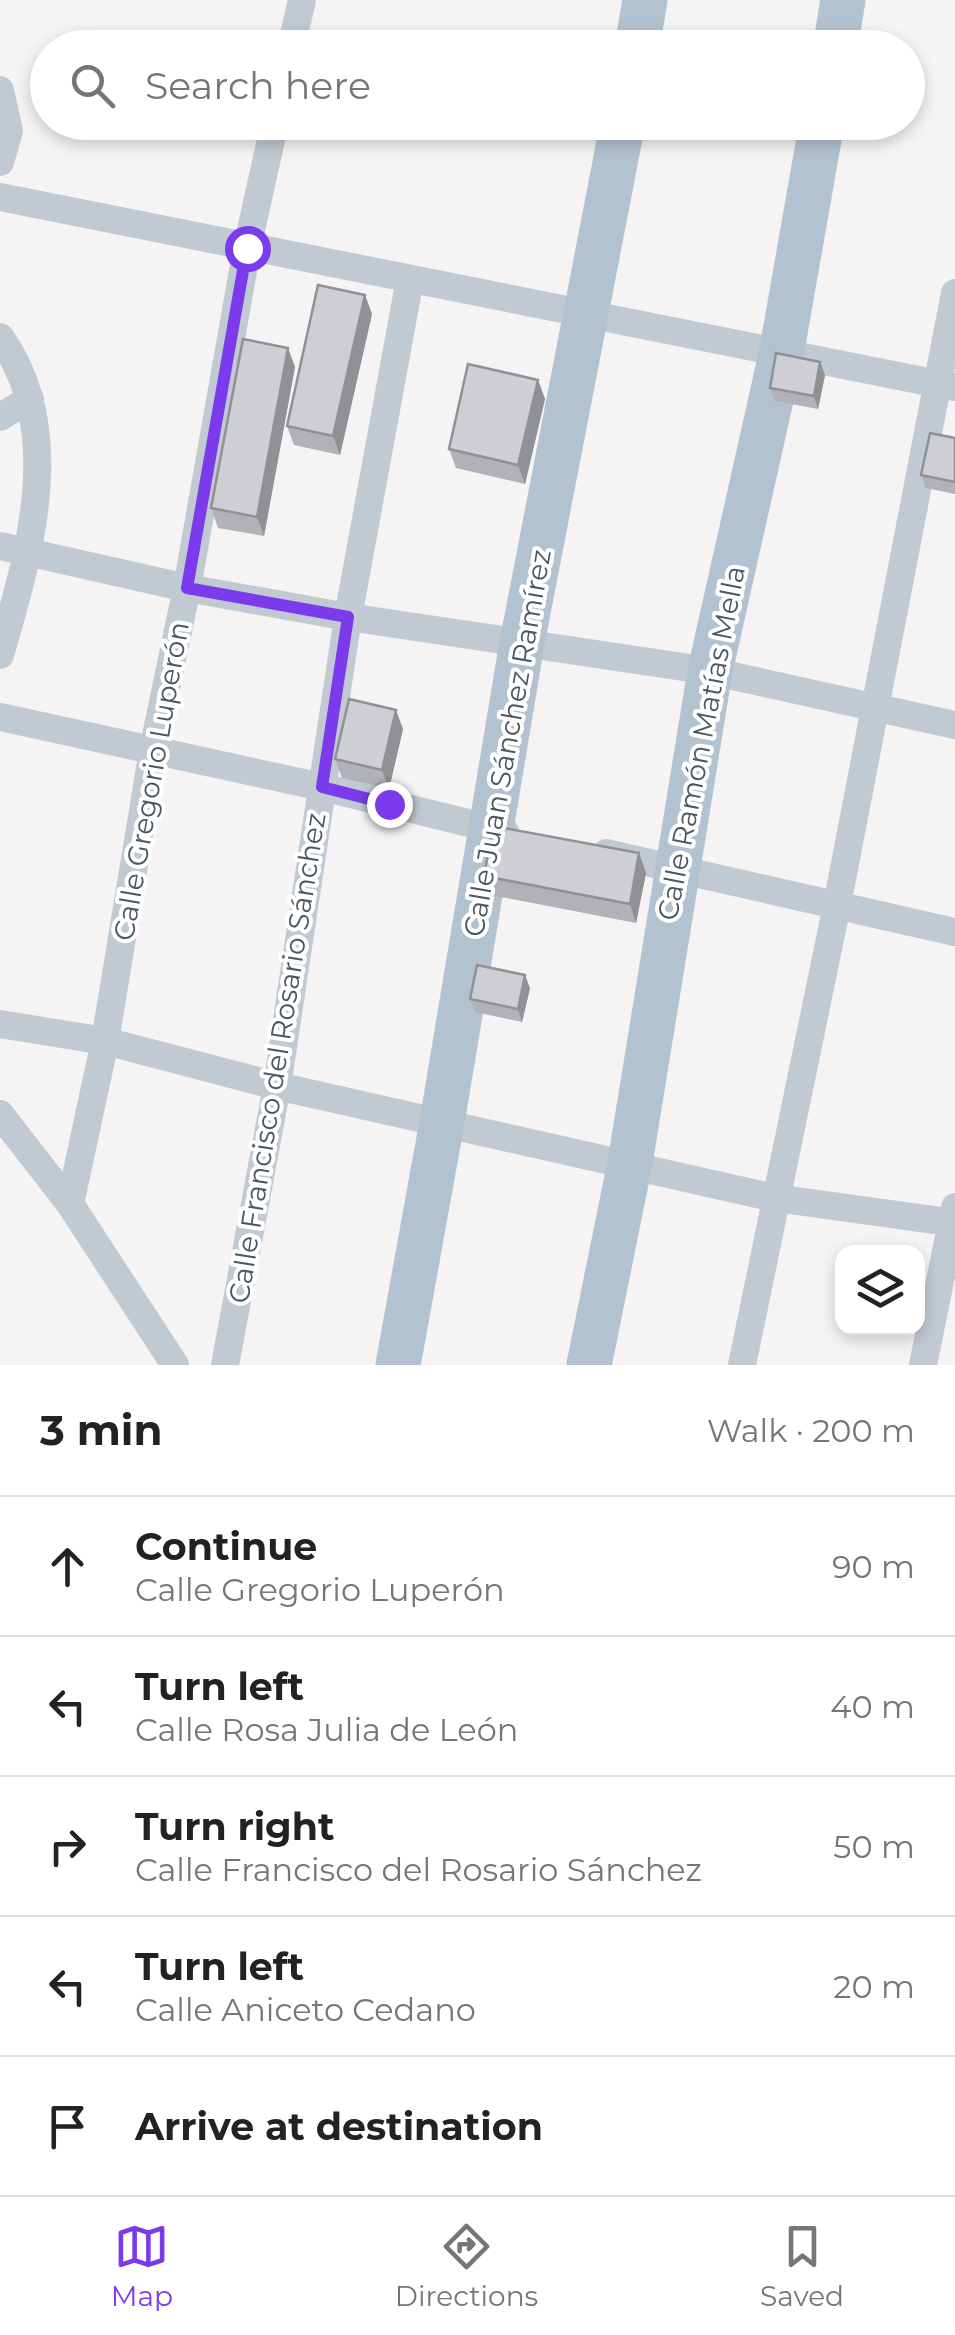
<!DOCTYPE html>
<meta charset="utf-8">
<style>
body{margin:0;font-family:Montserrat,sans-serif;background:#f2f2f2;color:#222}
.controls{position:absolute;right:30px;bottom:30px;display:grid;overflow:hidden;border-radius:20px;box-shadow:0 5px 15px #0003}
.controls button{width:90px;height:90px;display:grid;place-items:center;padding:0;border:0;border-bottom:2px solid #e0e0e0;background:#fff;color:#222;font:50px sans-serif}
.stop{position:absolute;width:30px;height:30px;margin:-22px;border:8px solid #7c3aed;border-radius:50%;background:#fff}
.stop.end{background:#7c3aed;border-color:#fff;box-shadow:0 2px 10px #0008}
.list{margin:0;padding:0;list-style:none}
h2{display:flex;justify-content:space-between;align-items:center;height:130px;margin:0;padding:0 40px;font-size:42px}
h2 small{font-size:32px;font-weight:400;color:#767676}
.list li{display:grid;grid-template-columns:65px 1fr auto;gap:30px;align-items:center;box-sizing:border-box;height:140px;padding:0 40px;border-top:2px solid #e0e0e0}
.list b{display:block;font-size:38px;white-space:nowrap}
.list p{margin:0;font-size:32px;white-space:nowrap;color:#767676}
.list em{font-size:32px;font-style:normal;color:#767676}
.icon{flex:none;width:55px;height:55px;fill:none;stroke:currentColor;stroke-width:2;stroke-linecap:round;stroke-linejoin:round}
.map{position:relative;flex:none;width:955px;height:1365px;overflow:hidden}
.search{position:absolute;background:#fff;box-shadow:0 5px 15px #0003;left:30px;right:30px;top:30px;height:110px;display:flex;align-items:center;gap:25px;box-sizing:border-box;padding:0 35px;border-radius:55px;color:#767676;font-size:38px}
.sheet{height:830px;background:#fff}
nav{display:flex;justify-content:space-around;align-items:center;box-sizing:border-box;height:140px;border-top:2px solid #e0e0e0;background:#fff;font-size:28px;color:#767676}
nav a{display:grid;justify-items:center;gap:5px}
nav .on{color:#7c3aed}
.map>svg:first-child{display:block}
</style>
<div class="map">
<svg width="955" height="1365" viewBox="0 0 955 1365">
<rect width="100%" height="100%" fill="#f5f3f3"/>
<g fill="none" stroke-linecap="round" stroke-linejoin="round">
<path stroke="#c1cad2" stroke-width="28" d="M291 48 302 0
M0 90 9 131 0 162
M0 197 954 387
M0 337C67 430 29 555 0 655
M0 417 30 399
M0 546 187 588 348 617 710 671 955 725
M0 717 322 787 505 832
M606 853 955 932
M0 1024 105 1041 277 1086 775 1198 955 1223
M0 1114 70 1204 175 1365
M70 1204 105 1041 153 750 187 588 247 248 275 122
M225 1365 277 1086 348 617 410 279
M742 1365 837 905 955 293
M923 1365 955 1207"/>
<path stroke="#b3c2d1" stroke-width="45" d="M637 48 645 0
M835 48 843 0
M398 1365 442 1122 522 643 623 122
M589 1365 630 1163 710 671 781 355 822 122"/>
</g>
<path fill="#b0b2b7" d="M372 314 340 455 294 445 287 426Z
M295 367 264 536 218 528 211 508Z
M825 375 818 409 775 401 770 388Z
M538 380 545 399 525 484 456 468 449 449Z
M955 438V494L926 488 921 475Z
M403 729 389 789 342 778 335 759Z
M639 853 646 873 636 923 491 895 484 876Z
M530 988 522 1022 475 1012 470 999Z"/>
<path fill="#909195" d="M365 295 372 314 340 455 333 436Z
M288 348 295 367 264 536 257 517Z
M820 362 825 375 818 409 814 396Z
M538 380 545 399 525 484 518 465Z
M396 710 403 729 389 789 382 770Z
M639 853 646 873 636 923 630 904Z
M525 975 530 988 522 1022 518 1009Z"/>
<path fill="#cdcfd5" stroke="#909195" stroke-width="2.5" d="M318 285 365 295 333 436 287 426Z
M243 339 288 348 257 517 211 508Z
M776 353 820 362 814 396 770 388Z
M468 364 538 380 518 465 449 449Z
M930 433 955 438V482L921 475Z
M349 699 396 710 382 770 335 759Z
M493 826 639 853 630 904 484 876Z
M477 965 525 975 518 1009 470 999Z"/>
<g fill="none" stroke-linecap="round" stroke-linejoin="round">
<path stroke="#7c3aed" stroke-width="12" d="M247 248 187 588 348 617 322 787 389 804"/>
</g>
<g text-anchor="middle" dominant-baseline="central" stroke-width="8" stroke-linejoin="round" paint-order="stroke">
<g font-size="28" fill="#4a5661" stroke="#fff">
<text transform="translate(507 743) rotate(-80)">Calle Juan Sánchez Ramírez</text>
<text transform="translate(701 743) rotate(-79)">Calle Ramón Matías Mella</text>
<text transform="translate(151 781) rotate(-80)">Calle Gregorio Luperón</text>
<text transform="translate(277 1058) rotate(-81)">Calle Francisco del Rosario Sánchez</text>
</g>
</g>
</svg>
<div class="controls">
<button><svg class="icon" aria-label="layers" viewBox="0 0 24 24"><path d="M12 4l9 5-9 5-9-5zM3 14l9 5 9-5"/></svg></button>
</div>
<div class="stop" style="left:247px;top:248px"></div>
<div class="stop end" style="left:389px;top:804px"></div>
<div class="search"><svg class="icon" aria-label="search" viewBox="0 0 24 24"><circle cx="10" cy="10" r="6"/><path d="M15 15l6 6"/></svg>Search here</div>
</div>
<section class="sheet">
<h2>3 min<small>Walk · 200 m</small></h2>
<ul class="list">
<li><svg class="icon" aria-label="ahead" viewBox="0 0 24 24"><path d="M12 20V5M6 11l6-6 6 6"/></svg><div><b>Continue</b><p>Calle Gregorio Luperón</p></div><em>90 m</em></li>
<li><svg class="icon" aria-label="left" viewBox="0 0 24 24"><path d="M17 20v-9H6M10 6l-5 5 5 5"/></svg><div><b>Turn left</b><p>Calle Rosa Julia de León</p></div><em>40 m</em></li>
<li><svg class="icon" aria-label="right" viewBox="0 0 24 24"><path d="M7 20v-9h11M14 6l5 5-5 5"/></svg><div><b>Turn right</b><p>Calle Francisco del Rosario Sánchez</p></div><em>50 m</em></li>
<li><svg class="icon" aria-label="left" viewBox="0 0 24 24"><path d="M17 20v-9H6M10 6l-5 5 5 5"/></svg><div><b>Turn left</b><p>Calle Aniceto Cedano</p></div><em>20 m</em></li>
<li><svg class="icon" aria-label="arrive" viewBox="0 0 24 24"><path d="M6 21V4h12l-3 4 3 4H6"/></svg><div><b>Arrive at destination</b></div></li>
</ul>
</section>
<nav>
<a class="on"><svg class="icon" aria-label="map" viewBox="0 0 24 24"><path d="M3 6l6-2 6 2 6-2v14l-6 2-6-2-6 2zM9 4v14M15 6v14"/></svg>Map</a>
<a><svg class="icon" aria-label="directions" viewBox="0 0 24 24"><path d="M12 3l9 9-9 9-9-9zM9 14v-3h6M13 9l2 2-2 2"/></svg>Directions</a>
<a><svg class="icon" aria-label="saved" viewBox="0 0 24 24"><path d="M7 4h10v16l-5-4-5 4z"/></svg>Saved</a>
</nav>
